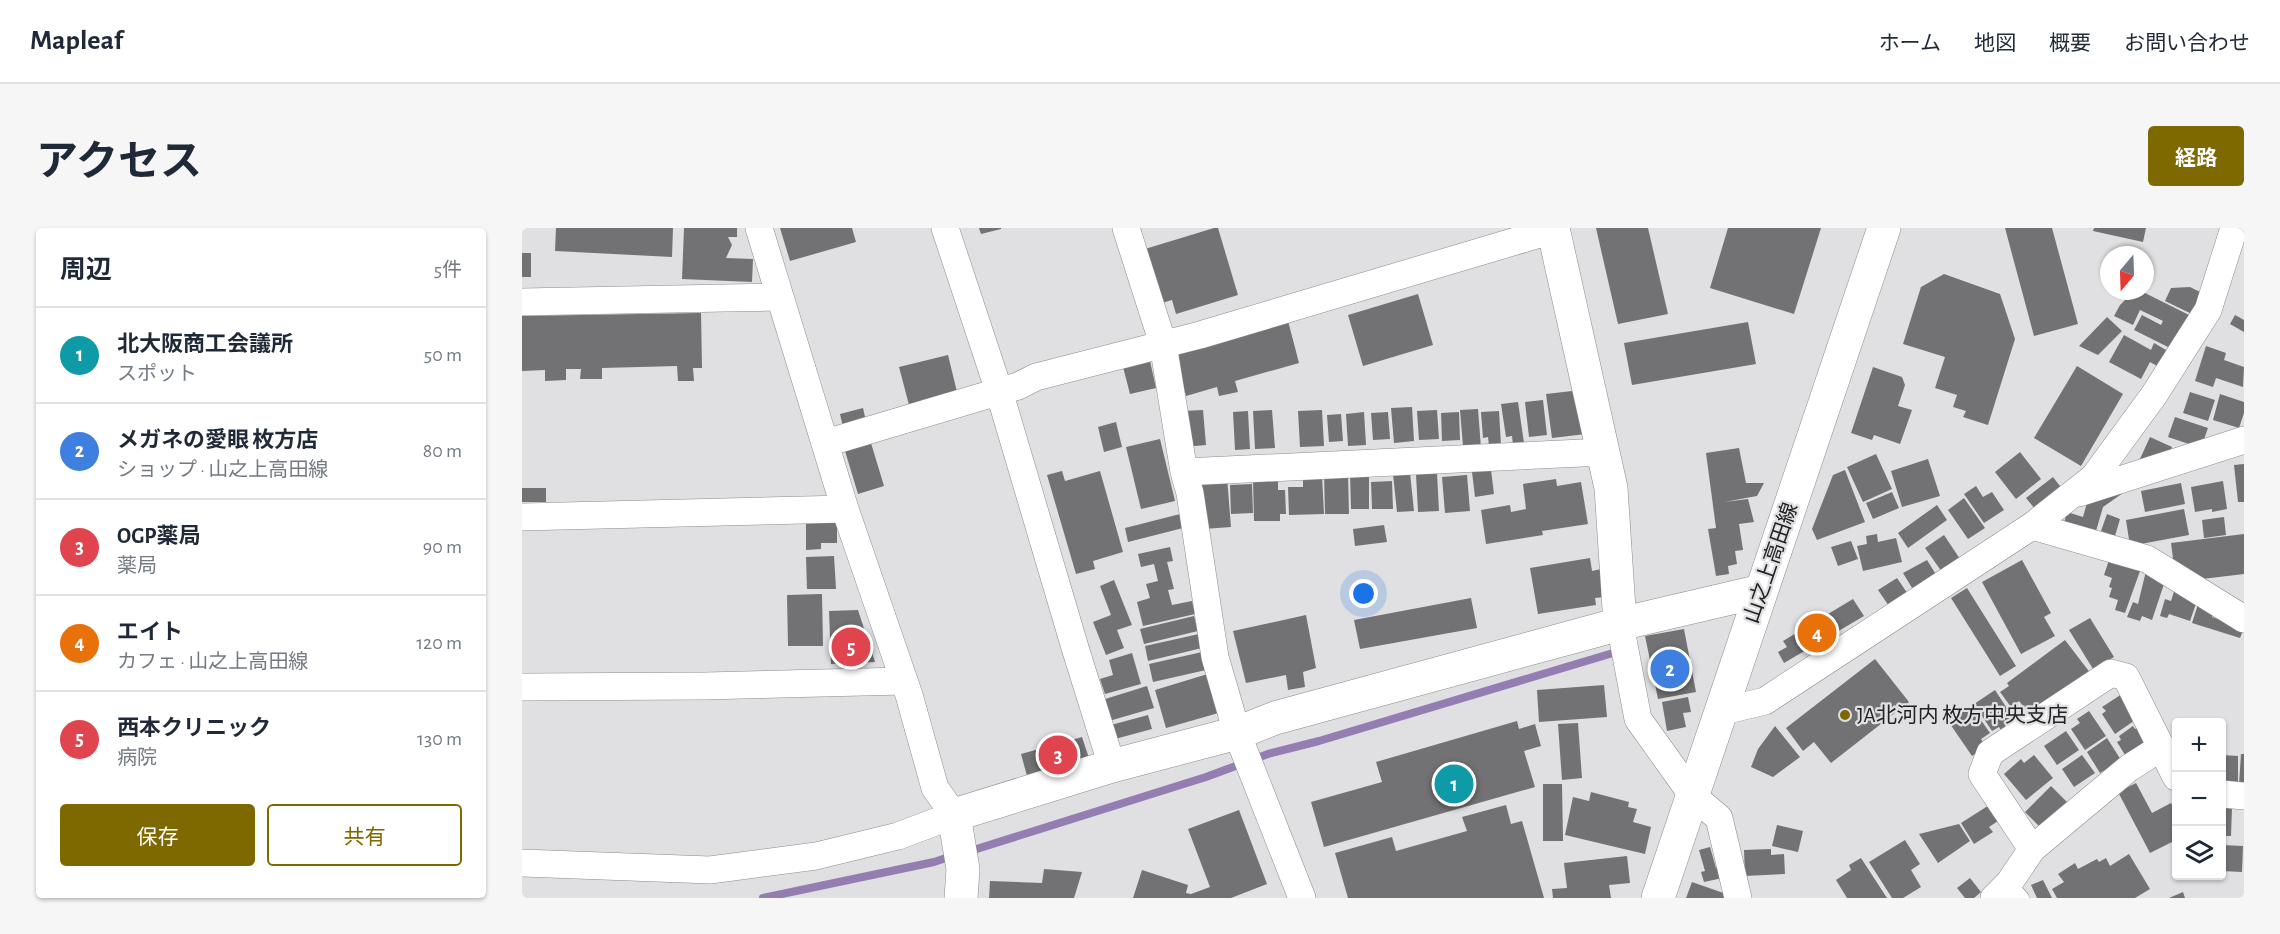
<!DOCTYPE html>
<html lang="ja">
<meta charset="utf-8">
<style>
body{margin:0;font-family:"Alegreya Sans","Noto Sans JP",sans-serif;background:#f6f6f7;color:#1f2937}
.controls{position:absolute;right:18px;bottom:18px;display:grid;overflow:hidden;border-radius:6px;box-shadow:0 2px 4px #0004}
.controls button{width:54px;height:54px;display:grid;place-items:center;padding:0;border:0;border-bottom:2px solid #e0e1e3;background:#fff;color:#1f2937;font:30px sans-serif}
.compass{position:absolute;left:1578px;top:18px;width:54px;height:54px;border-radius:50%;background:#fff;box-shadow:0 2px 4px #0004;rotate:199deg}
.you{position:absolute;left:842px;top:366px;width:21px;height:21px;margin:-15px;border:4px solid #fff;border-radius:50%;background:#1a73e8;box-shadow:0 0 0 9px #1a73e833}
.badge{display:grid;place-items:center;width:39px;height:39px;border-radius:50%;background:#7e6800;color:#fff;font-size:20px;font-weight:700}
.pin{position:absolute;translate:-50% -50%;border:3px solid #fff;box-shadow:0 2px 6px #0006}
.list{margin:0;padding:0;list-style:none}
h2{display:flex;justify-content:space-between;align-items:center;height:78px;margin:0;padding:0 24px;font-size:26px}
h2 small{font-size:20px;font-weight:400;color:#747a83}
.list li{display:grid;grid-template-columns:39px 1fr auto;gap:18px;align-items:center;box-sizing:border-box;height:96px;padding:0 24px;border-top:2px solid #e0e1e3}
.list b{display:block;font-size:22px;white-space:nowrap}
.list p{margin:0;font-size:20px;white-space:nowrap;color:#747a83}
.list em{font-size:20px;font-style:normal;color:#747a83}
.actions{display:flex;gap:12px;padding:18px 24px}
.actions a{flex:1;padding:14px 0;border:2px solid #7e6800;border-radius:6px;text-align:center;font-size:21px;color:#7e6800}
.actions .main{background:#7e6800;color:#fff}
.icon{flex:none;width:33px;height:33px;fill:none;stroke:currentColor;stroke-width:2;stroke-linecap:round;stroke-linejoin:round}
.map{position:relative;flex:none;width:1722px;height:670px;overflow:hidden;border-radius:6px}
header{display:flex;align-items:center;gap:36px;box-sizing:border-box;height:84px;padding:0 30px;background:#fff;border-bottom:2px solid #e0e1e3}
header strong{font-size:28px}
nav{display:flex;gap:33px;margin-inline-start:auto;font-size:21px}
.intro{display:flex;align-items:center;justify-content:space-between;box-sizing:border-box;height:144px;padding:0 36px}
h1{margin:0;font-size:42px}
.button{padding:15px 27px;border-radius:6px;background:#7e6800;color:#fff;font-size:21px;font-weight:700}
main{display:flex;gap:36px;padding:0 36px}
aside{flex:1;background:#fff;border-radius:6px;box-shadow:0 2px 4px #0004}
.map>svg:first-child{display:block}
</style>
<header>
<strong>Mapleaf</strong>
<nav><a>ホーム</a><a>地図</a><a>概要</a><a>お問い合わせ</a></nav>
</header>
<div class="intro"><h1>アクセス</h1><a class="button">経路</a></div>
<main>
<aside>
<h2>周辺<small>5件</small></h2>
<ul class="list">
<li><span class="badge" style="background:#0f9aa8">1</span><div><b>北大阪商工会議所</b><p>スポット</p></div><em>50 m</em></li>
<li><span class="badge" style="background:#3f7fe0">2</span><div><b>メガネの愛眼 枚方店</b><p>ショップ · 山之上高田線</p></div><em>80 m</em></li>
<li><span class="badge" style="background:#e0444e">3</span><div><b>OGP薬局</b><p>薬局</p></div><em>90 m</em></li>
<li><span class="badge" style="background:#e8710a">4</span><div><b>エイト</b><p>カフェ · 山之上高田線</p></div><em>120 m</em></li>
<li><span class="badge" style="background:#e0444e">5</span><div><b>西本クリニック</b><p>病院</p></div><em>130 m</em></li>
</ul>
<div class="actions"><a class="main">保存</a><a>共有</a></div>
</aside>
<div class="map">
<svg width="1722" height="670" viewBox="0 0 1722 670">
<rect width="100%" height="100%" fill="#e0dfe2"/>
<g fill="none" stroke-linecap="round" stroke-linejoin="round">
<path stroke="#947eb1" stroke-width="8" d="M445 624 684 549 746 526 797 513 1091 425
M241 670 412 634 430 628"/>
</g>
<path fill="#727173" d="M34 0H151L150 29 33 23Z
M162 0H215V9H206L210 17 204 30 231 31 230 54 160 51Z
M258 0H330L334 14 268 33Z
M457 0H479V1L459 6Z
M692 0H696L716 67 654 86 650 72 640 75 623 21Z
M1074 0H1126L1146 86 1096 96Z
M1206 0H1299L1272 86 1188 60Z
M1483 0H1530L1556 96 1512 108Z
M1572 0H1624L1621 14 1571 3Z
M0 25H9V49H0Z
M1422 46 1478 66 1493 111 1466 197 1441 189 1444 183 1431 179 1435 167 1413 160 1423 129 1381 116 1399 59Z
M1668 59 1684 67 1674 88 1643 73 1649 60Z
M1612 63H1619L1669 88 1652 122 1612 102 1620 87 1639 97 1641 93 1618 82 1611 97 1592 88 1598 77Z
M896 66 911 117 841 138 826 87Z
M179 85 180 140H171L172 153H156L155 138 80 140V151H58L59 141H44V152L23 153V142L0 143V88Z
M1713 87 1722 92V104L1708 96Z
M765 89 777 135 713 153 716 164 697 168 695 159 664 168 652 120Z
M1585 89 1600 103 1576 127 1557 118Z
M1226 94 1234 136 1110 157 1102 115Z
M1602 107 1629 122 1632 115 1651 126 1642 142 1628 134 1619 151 1587 134Z
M1684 118 1704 125 1702 132 1722 139 1721 159 1694 150 1691 159 1673 153Z
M426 127 435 164 387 177 377 139Z
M628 133 634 160 608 166 601 139Z
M1555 138 1601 166 1559 238 1512 210Z
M1351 139 1380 149 1383 157 1376 178 1390 182 1378 216 1352 207 1350 212 1329 205Z
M1059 162 1064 206 1030 210 1024 166Z
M1668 164 1693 172 1686 193 1661 185Z
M1698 166 1722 174V185L1717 200 1691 192Z
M1021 172 1025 207 1007 209 1003 174Z
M996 174 1002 215 991 217 990 208 984 209 979 176Z
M890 179 892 213 872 215 869 180Z
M341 180 344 193 321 199 318 186Z
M956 181 959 220 941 218 938 182Z
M681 182 684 217 662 219 660 183Z
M750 182 753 220 733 221 731 183Z
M800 182 802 218 778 219 776 183Z
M915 182 917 211 897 212 895 183Z
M726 183 728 221 713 222 711 184Z
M977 183 979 217 967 218 966 209 961 210 959 184Z
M842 184 844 217 826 218 824 186Z
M866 184 868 211 851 212 849 185Z
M937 184 938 212 920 213 919 185Z
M819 186 821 213 807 214 805 187Z
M1653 189 1686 200 1679 220 1646 209Z
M594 194 600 219 582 224 576 199Z
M1628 209 1650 219 1645 231 1617 233Z
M638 211 653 273 619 281 604 219Z
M349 215 362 258 336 266 323 223Z
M1217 220 1224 255H1242L1235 268 1202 274 1226 271 1232 294 1217 296 1221 322 1213 323 1215 336 1206 338 1207 346 1194 348 1186 301 1194 300 1184 225Z
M1498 224 1519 251 1494 271 1473 244Z
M1354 226 1370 261 1341 274 1325 239Z
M1406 231 1418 268 1380 279 1369 243Z
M1722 236V274H1716L1712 237Z
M969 242 972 266 953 269 950 244Z
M1323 242 1343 294 1295 312 1290 301 1311 247Z
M540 243 543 253 578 243 601 324 571 333 573 341 554 346 525 247Z
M826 244 827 286H803L802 245Z
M828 245H847V281H829Z
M888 245 892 283 875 284 871 246Z
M915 245 917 283 896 284 894 246Z
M781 247H800L802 286 767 287 766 259H781Z
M945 247 948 283 923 285 920 249Z
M705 249 709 299 682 301 679 251Z
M756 249V262H763L764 286H758V293H732L731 250Z
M1531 249 1544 266 1517 286 1504 270Z
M1034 251 1035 258 1059 254 1066 296 1020 303 1021 307 964 316 959 282 988 277 989 284 1004 281 1001 256Z
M870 253 871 281H850L849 254Z
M1701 253 1705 281 1690 284V281L1673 284 1669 259Z
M1659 255 1663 276 1623 284 1619 263Z
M730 256 731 285 709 286 708 257Z
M1454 258 1461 269 1470 264 1482 282 1462 295 1442 266Z
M0 260H24V274H0Z
M1370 264 1377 280 1351 291 1344 275Z
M1601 265 1581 279 1572 310 1540 302 1545 284 1561 289 1565 275Z
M1442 270 1463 300 1446 311 1426 282Z
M1415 277 1425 292 1386 320 1376 305Z
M1662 281 1667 307 1608 318 1604 292Z
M662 285 665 299 606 314 603 300Z
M1585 286 1598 291 1593 308 1579 303Z
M1702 289 1704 307 1682 310 1680 292Z
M315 294V315H299V321L284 322V295Z
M862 297 865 314 833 318 831 301Z
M1355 306 1356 314 1374 310 1380 334 1341 343 1335 318 1345 316 1344 308Z
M1722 306V346L1680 351 1652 338 1649 315Z
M1422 307 1438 331 1420 344 1403 320Z
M1329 313 1336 331 1316 338 1309 319Z
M648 319 651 333 645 334 652 361 646 362 650 377 670 373 673 386 621 398 615 374 628 370 624 356 636 353 632 336 619 339 616 326Z
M312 328 314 361H285L284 329Z
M1068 330 1070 343 1079 341 1083 369 1073 370 1074 377 1016 386 1008 340Z
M1405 332 1418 353 1395 368 1381 345Z
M1500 332 1529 385 1522 389 1533 408 1499 426 1460 354Z
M1587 332 1618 343 1603 385 1593 382 1596 372 1587 369 1590 360 1587 359 1590 350 1582 347Z
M1624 343 1644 350 1630 392 1620 388 1618 393 1605 389 1611 374 1616 376Z
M1375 350 1390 372 1371 384 1356 362Z
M592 352 610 397 595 402 602 420 584 427 571 394 589 387 578 358Z
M1445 360 1494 438 1478 448 1429 370Z
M1653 360 1677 367 1668 393 1647 386 1645 390 1638 388 1643 371 1649 373Z
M300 366 301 418H266L265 367Z
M949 370 955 400 838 421 832 392Z
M1678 370 1695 375 1690 389 1722 400 1718 410 1670 395Z
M1331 371 1342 388 1262 435 1256 424 1265 419 1261 413Z
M336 382 353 434 309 436 307 383Z
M784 387 794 440 781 444 783 459 766 462 764 447 724 455 711 403Z
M672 388 676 403 622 416 618 401Z
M1568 390 1592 429 1571 441 1547 402Z
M1162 401 1174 464 1136 471 1123 408Z
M677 406 680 420 626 433 623 418Z
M1543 412 1569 446 1510 489 1497 473 1489 479 1478 464 1487 458 1485 455Z
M680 424 684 442 631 454 627 436Z
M610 425 619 456 583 466 578 451 591 447 587 432Z
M1353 431 1387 474 1309 535 1292 514 1281 523 1264 500Z
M689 445 700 484 644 500 633 462Z
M1082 457 1085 489 1017 494 1015 462Z
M625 458 632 480 587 493 580 472Z
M1473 462 1496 497 1482 506 1477 499 1470 503 1452 476Z
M1603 464 1619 488 1593 506 1580 486 1584 483 1580 479Z
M1166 469 1169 484 1161 485 1164 499 1145 503 1140 474Z
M1449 478 1468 505 1459 511 1464 519 1450 528 1426 493Z
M1567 483 1584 508 1563 522 1549 501 1558 495 1555 491Z
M626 487 630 501 593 511 589 497Z
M995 493 997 501 1013 496 1019 518 1002 523 1013 559 802 619 789 574 860 554 854 534Z
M1056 495 1060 550 1040 552 1036 496Z
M1621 496 1635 517 1608 535 1595 514 1599 512 1597 508 1611 498 1613 501Z
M1253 498 1278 529 1251 549 1229 539 1236 521Z
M1544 503 1557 522 1535 537 1522 518Z
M560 509 567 530 505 548 499 526Z
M1585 510 1599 532 1578 545 1565 524Z
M1719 526H1722V557L1717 556Z
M1512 527 1531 550 1504 572 1482 546 1499 531 1502 535Z
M1560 527 1573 545 1552 559 1540 541Z
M1700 527 1716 528V557H1700Z
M1614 555 1630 585 1649 575 1654 585V612L1628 625 1596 564Z
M1021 556H1040L1041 613H1021Z
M1529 558 1549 578 1519 600 1503 584Z
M1069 564 1107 574 1106 579 1115 581 1111 594 1129 599 1123 626 1043 607 1051 569 1067 573Z
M1472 574 1482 589 1467 599 1471 604 1452 616 1439 595Z
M984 577 989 596 1000 593 1022 670H826L813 625 870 609 874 623 945 603 940 589Z
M1700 579 1710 580 1709 608H1700Z
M717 582 745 656 709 670H611L620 642 666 657 664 665 669 666 688 659 666 601Z
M1437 596 1448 613 1416 635 1397 606Z
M1255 597 1281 603 1276 624 1250 618Z
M1383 612 1398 636 1389 642 1399 659 1381 670H1370L1347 634Z
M1700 617 1721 618 1720 644 1700 643Z
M1188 619 1194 640 1202 638 1205 649 1182 654 1179 644 1183 643 1177 622Z
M1249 621V627L1262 626 1263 646 1223 648 1222 622Z
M1607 626 1628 661 1613 670H1535L1530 661 1542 654 1536 646 1553 635 1556 641 1575 631 1577 634 1584 630 1588 638Z
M1105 628 1108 655 1087 657 1089 670H1031L1030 661 1045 660 1042 635Z
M1339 630 1365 670H1325L1314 652 1329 642 1327 637Z
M522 641 560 644 552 670H467L468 653 520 655Z
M1448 650 1459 664 1452 670H1443L1435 660Z
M1521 652 1530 670H1515L1509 657Z
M1170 654 1210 668 1209 670H1164Z
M1661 664 1663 670H1647Z"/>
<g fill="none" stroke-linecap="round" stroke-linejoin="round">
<defs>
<path id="lane" d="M1487 655 1500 670"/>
<path id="street" d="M423 0 477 163 554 423 590 538
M604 0 641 116 662 244 668 265 693 429 715 505 780 670
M0 74 258 69
M304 215 496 158 514 149 678 107 1031 2
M662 244 1081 224
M1557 265 1722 212
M0 289 323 281
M1510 298 1625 331 1722 391
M1098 396 1116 491 1171 568 1197 590 1216 670
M0 459 183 458 382 453
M1197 484 1243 473 1510 298 1572 249 1632 167 1686 82 1712 0
M1700 566 1722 568
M1510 621 1460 546 1468 525 1589 445 1604 449 1654 549
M0 635 188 642 294 628 376 608 432 587 413 560 387 467 323 281 237 0
M1472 670 1487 655 1510 621 1607 540 1640 519"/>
<path id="secondary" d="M1031 0 1089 260 1098 396
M439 670 441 641 432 587 590 538 715 505 753 490 1098 396 1239 363
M1136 670 1362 0"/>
</defs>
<use href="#lane" stroke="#8c8b8d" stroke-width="15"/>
<use href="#street" stroke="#8c8b8d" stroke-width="28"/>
<use href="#secondary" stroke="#8c8b8d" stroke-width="34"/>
<use href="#lane" stroke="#fff" stroke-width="14"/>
<use href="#street" stroke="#fff" stroke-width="27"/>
<use href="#secondary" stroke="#fff" stroke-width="33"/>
</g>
<circle fill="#7e6800" stroke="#e0dfe2" stroke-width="2" cx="1323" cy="487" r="6"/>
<g text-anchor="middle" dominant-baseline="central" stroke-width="4.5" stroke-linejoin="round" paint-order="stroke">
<g font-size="21" fill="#212022" stroke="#e0dfe2">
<text transform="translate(1249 335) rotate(-71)">山之上高田線</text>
</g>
<g font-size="21" fill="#212022" stroke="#e0dfe2" text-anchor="start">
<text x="1335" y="487">JA北河内 枚方中央支店</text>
</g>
</g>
</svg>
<div class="controls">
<button>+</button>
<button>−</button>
<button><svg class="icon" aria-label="layers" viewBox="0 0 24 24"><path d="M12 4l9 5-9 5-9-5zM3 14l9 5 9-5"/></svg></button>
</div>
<svg class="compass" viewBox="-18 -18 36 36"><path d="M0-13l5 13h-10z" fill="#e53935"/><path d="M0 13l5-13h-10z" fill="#747a83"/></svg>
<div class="you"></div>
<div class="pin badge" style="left:932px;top:556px;background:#0f9aa8">1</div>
<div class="pin badge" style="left:1148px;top:441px;background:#3f7fe0">2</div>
<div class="pin badge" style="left:536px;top:527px;background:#e0444e">3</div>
<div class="pin badge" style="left:1295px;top:405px;background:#e8710a">4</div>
<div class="pin badge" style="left:329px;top:419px;background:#e0444e">5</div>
</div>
</main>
